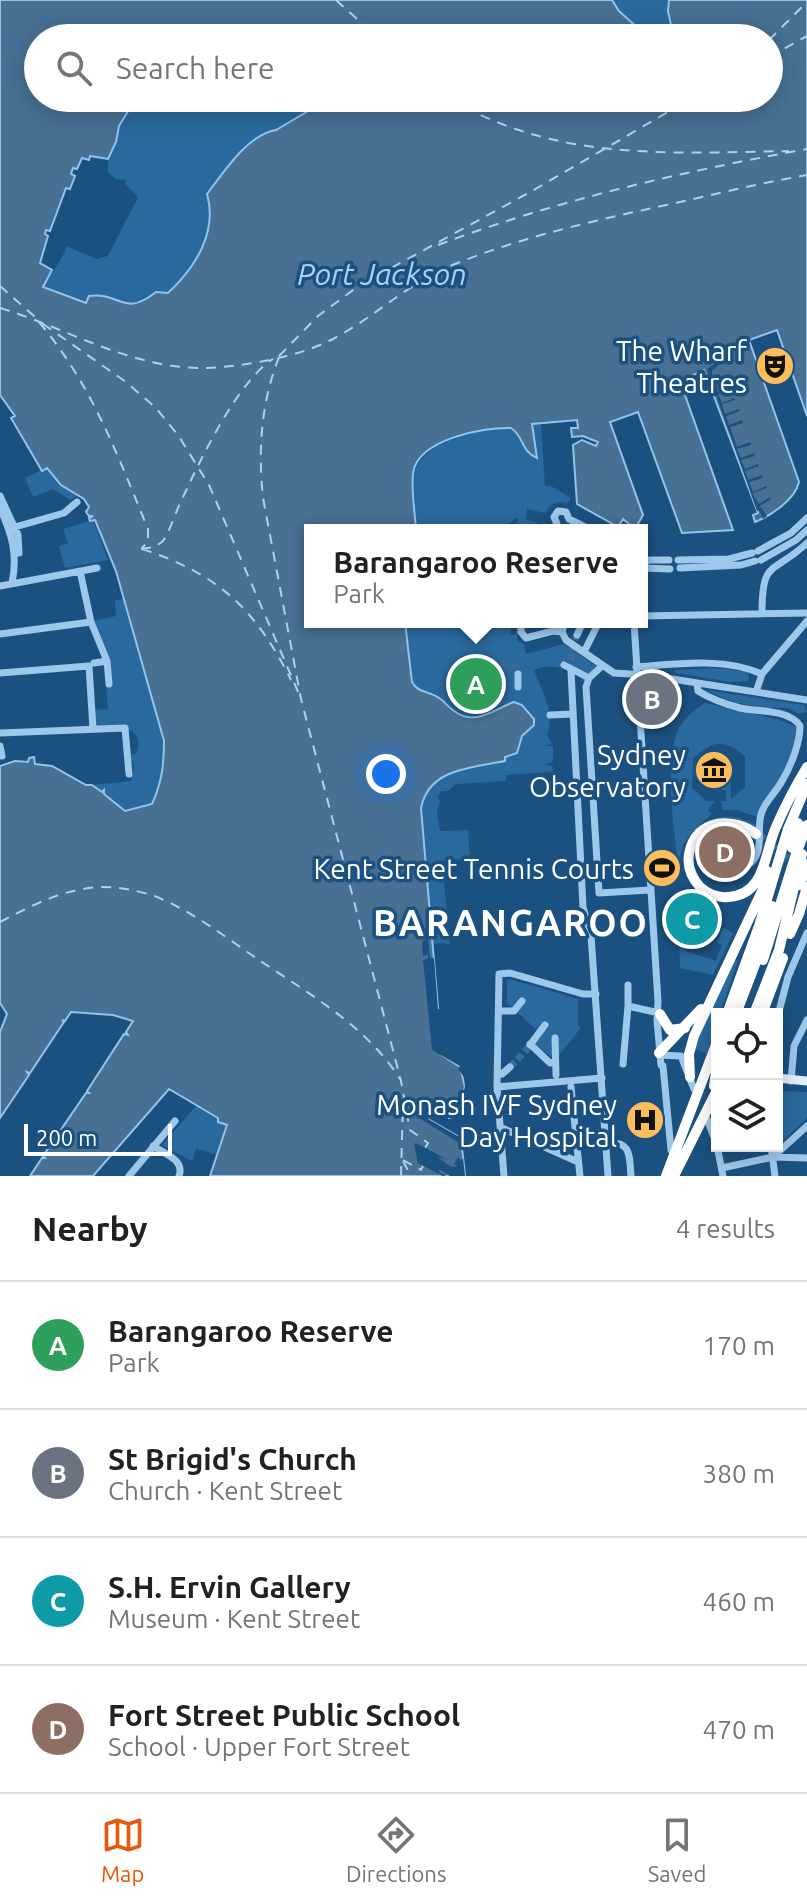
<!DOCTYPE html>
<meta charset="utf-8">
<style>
body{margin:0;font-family:Ubuntu,sans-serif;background:#f6f6f6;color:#202124}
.controls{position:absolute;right:24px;bottom:24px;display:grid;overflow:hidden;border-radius:0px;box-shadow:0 4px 20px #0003}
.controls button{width:72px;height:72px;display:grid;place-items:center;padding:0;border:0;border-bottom:2px solid #e0e0e0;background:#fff;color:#202124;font:40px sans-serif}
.scale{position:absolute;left:24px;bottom:20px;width:148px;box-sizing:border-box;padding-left:8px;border:4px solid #fff;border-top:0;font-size:22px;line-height:28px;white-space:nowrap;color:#fff;-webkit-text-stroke:6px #1b5180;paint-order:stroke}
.you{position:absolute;left:386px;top:774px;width:28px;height:28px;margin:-20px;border:6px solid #fff;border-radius:50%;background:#1a73e8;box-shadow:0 0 0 12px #1a73e833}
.badge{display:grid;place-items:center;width:52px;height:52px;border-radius:50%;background:#ea580c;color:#fff;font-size:26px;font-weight:700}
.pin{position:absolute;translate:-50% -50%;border:4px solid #fff;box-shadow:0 2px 8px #0006}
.popup{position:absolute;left:304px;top:524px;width:344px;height:104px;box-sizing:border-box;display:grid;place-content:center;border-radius:0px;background:#fff;filter:drop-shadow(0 2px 6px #0005);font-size:26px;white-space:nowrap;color:#757577}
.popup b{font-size:30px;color:#202124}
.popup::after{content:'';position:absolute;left:50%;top:100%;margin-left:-16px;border:16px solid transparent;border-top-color:#fff}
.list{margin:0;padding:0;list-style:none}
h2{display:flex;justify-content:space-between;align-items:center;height:104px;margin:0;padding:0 32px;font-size:34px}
h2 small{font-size:26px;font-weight:400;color:#757577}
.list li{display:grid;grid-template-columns:52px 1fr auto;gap:24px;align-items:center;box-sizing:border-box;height:128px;padding:0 32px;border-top:2px solid #e0e0e0}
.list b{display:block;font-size:30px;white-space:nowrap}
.list p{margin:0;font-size:26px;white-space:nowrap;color:#757577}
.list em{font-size:26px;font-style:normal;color:#757577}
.icon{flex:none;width:44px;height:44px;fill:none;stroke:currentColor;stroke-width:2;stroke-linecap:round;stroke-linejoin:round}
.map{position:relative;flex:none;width:807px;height:1176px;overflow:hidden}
.search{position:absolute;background:#fff;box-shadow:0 4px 20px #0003;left:24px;right:24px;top:24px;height:88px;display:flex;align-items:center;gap:20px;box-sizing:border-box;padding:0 28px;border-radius:44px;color:#757577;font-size:30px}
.sheet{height:616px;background:#fff}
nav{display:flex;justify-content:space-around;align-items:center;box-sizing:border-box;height:112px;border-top:2px solid #e0e0e0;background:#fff;font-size:22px;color:#757577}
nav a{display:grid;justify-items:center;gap:4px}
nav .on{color:#ea580c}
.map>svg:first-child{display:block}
</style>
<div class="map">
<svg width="807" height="1176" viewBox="0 0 807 1176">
<rect width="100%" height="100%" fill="#1b5180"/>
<path fill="#2a699d" d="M612 0H669L671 25 664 38H649L619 11Z
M136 98H320L321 104 276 130C247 135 224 172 207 194 218 232 196 268 168 293L156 292 142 302 131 305 108 297 87 303 43 287C52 270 60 265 67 246L96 259 108 256 138 197 125 184 126 180 117 179 108 173V159L116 142 119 126Z
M532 424H541L545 486H551L571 498 568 503C558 500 549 504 545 513L527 509 526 519 540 524 545 523 546 530H507L518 521 517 517 502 530H416L413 473 420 460 438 444 473 430 506 428 516 431H532Z
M46 468 61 484 81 497 76 496 71 500 53 489 33 497 25 478Z
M93 520 108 560 65 568 59 546 68 543 63 529Z
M123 598 164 741V770L152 804 125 811 104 794 105 791 102 792 92 785 131 781V775L134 774 133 761H130L129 755 135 754C141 747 139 737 132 731L96 727 94 710 108 709 106 685 110 684 93 621 116 616 115 601Z
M405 622H511V634L515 635 517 622V640L524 644 526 654 564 644 596 666 582 682 581 676C563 667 552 663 534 670 541 690 556 713 547 734L552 744 545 746H553V761L544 765 552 766 553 772 506 775V781L456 784 448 791H442L437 797 440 801 437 811 440 831 468 830 470 858 442 861 450 945 445 943 433 944 421 817C421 768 468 769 505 761V757L519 748 522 736 533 725 534 720 522 705 510 702C496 712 484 719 467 717L417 690 412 682Z
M714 668 744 671 749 674 748 681 731 682 675 673V670Z
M705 690 805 705 807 712 798 714 788 708H766L733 702Z
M705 703 780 720 797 727C799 754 774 798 757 817L737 810H723L721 801H726V790H722V769L725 766 730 767 731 799 745 787V756C720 738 717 740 693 758L692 788 707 801H715L708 810 712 814 698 826C720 813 735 814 758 826L757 830C739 815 721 814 701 826L686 870 725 903C683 896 675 861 695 828L683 845 678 867C674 825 665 776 676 735 679 722 694 710 705 703Z
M723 927 733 933 713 975 680 968 679 932 685 951 716 961 722 945 717 943Z
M735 960H738L720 1014H717V1024L707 1054 696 1049 699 1037Z
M509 979 578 999V1026L581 1028 555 1060 534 1043 541 1034 507 1003V981Z
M777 1091 807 1092V1118L782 1142 777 1115Z
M197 1105 228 1125 217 1155 196 1148 192 1161 162 1145Z"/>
<path fill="#477093" stroke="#91c4ec" stroke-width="2" d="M0 0H612L619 11 649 38H38V98H136L119 126 116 142 108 159 90 156 89 160 82 158 77 169 73 168 71 174 75 176 70 189 66 188 50 231 46 230 45 234 48 236 40 263 52 270 43 287 86 303 89 296C122 292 123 318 156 292L168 293C195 268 218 232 207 194 224 172 247 135 276 130L320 104V98H769V38H664L671 25 668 11 669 0H807V416L777 330 749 340 799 482C795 500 770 516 755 522L753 515 758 513 704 370 680 381 733 530 682 533 638 412 610 422 643 515 635 529 623 519 618 527 577 504 573 445 582 440 596 446 598 442 583 436 572 437 571 428H578L577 420 532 424 537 458C521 452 524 436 511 428 484 427 418 439 413 473 411 491 415 512 416 530H310V622H405L412 682C418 693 429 691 439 698 444 701 448 707 454 711 476 727 494 709 514 702L522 705 534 719V725L522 736 517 753 505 757V761C472 768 429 768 421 808L442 1055 460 1067 465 1087 458 1103 459 1115 449 1118 448 1115H432L428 1119 461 1138 465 1176H210L227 1125 218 1122V1118L169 1089 93 1176H30L42 1158H45L43 1156 86 1093H89L87 1091 124 1034 128 1035 126 1032 133 1021 113 1015 71 1012 65 1021 62 1020 64 1022 30 1073 27 1072 29 1075 0 1118V1032L7 1014 0 1003V766L15 761 28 762 29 758 34 757 35 764 52 766 86 785H92L102 792 104 790V794L125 811 152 804C162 782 164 764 164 741L116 571 95 520 90 521 89 518 93 516H89L86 512 89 507 84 499 61 485 47 468 42 471 11 418 15 416 0 395Z"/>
<path fill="#1b5180" d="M723 358 724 361 712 370V377L714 381 727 376 728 378 714 383 718 392 731 387 732 389 718 394 722 403 735 398V400L722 404 725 414 739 409 740 411 726 416 729 425 742 420 743 423 730 427 737 447 750 442 751 445 737 449 741 458 754 453 755 456 741 460 745 469 758 464 759 466 745 471 748 480 762 475 763 478 749 482 753 492 766 486 767 488 753 493 754 497 759 504 770 497 771 499 760 506 767 516 763 519 759 510 757 511 707 369Z
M428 937 430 958H434L438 1009H442L443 1048 464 1067 469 1087 459 1115 449 1118 448 1115H432L428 1119 461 1138V1144L419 1118 418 1107 439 1114 455 1106 462 1098 465 1087 464 1077 458 1069 460 1066 432 1050 423 960 428 958V955L423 956 422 942Z
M416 1143 448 1160 438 1157 451 1167 458 1166 454 1164 458 1157 461 1161 463 1158 465 1176H450L439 1169V1172L446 1176H443L418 1163 414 1144Z"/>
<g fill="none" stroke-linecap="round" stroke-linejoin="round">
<path stroke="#a9d2f2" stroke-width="2" stroke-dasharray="10 8" stroke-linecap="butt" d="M336 0 378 38
M769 40 807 2
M769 57 807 36
M449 98C554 162 671 153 789 151
M438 245C557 200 681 172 807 149
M0 286 35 317
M0 308C70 329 132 370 208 368 245 366 298 357 331 340 374 318 409 282 455 264 525 236 597 220 671 204 716 194 761 183 807 175
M39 322C92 385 117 454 148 529V542L142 548
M43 324 126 382 155 407 178 435 209 485 299 694
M279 356 318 316 360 285 532 191 692 98
M279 357C261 403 258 449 263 498L301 699 401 1081 410 1130 428 1143 425 1148
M141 549 155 547 163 541C172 527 176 510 184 495 201 458 239 380 273 359
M142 549C218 574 255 608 291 680
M0 922C33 905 64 888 103 887 121 887 140 891 157 897 193 912 224 936 256 958 306 992 367 1026 400 1079
M403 1160 421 1170 423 1166
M403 1161 411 1176
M401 1176 403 1101"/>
<path stroke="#3d6b93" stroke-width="7" stroke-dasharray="7 3.5" stroke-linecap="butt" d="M490 663 508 664 516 668 518 674
M571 671V653L577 635
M510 1067 529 1047"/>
<path stroke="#3d6b93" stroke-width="10" stroke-dasharray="10 5" stroke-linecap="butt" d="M756 834 799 870"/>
<path stroke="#9ec8ea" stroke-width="7" d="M0 496 18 535 19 553
M0 508C12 535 18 554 12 583
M569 519 591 530
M557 524 554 517 558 511 566 512 569 519
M15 527 64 513 77 502
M758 551 791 533 807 518
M678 560 729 559 752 553
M761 560 796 540 807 530
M642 564 649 560H669
M642 568 670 569
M680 568 741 565 755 561
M80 571 91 622 107 661 109 684
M0 586 97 568
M762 613C762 558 773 575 807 543
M642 616 807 613
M521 622V632L526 638 553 631 562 632
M565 622 562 632 566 640 614 673 646 675 807 700
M634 622 658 1001 657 1021 661 1065 663 1067
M0 634 91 622
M577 635 583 622
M584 652 599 622
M94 663 107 661
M564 665 589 678
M602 666 589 678 586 687 599 893 650 890
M636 667C676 664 724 657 762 674
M571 671 583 907 591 936 608 1176
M0 673 89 666 93 729
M697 683 698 691C711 699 725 704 740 708 757 712 790 709 800 726 800 743 791 766 782 781 775 794 761 805 760 820 758 836 763 850 751 863
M518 687V674
M756 692 762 674 807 621
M550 715 572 714
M0 733 125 728 129 774
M0 746 2 756
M628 1006V985
M503 1011H514L522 1001
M777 1019 788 977 807 933
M555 1038 556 1075
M530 1044 550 1063 555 1062
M530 1045 545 1025
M659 1055 681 1056 694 1089
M623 1064 628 1006 659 1013
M663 1066 671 1150
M502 1074 510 1067
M791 1081 794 1046 807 1020
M497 1087 602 1078
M571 1087 580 1176
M714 1102 717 1129
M707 1119 717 1145
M502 1128 578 1162
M606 1143C632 1141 629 1155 631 1176
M153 1146C165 1154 185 1160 179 1176
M717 1146 723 1176
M771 1146 775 1176
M773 1157 807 1126
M722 1168 773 1157 807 1158
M129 1176 175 1121
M504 1176 497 1087 499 974 510 973 583 994H596"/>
<path stroke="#e2f0fe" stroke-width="9" d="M777 1078 807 1081"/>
<path stroke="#fff" stroke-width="10" d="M756 834C733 816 695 819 689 854 687 866 692 878 700 887 708 894 718 898 728 897 766 895 764 853 776 827 785 806 795 787 807 767
M792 848 798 823
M800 885 807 864
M790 934 799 914 807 887
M763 960 795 857 807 825
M660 1014 670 1030 685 1028
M727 1014 759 926 788 829 807 784
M736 1014 759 954 772 906
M754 1014 779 950 802 854
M762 1014 783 958
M659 1053 701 1009
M690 1077 689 1054 694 1036 763 889 767 871
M714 1086 717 1065
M666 1176 717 1042
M674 1176 717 1090"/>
</g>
<defs>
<symbol id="theatre-disc" viewBox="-11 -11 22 22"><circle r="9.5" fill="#fcbd5a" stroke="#1b5180"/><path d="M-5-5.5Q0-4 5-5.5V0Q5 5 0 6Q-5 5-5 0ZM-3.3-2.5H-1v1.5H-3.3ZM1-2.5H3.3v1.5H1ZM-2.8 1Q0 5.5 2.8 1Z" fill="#111"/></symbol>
<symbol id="museum-disc" viewBox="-11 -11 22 22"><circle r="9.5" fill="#fcbd5a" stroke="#1b5180"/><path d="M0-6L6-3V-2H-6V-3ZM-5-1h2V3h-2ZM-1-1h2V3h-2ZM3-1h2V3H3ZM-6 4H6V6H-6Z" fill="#111"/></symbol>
<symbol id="stadium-disc" viewBox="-11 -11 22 22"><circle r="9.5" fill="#fcbd5a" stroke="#1b5180"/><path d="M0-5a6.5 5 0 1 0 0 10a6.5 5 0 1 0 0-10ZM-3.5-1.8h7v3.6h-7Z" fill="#111"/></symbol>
<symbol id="hospital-disc" viewBox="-11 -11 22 22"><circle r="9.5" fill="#fcbd5a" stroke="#1b5180"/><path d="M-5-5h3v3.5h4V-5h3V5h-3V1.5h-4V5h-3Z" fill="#111"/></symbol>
</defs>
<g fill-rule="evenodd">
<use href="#theatre-disc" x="753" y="344" width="44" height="44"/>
<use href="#museum-disc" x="692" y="748" width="44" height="44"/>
<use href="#stadium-disc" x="640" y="846" width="44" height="44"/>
<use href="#hospital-disc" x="623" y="1098" width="44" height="44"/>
</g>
<g text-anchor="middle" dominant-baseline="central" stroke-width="7" stroke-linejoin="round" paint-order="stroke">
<g font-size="28" fill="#fff" stroke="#1b5180" text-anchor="end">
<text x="747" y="350">The Wharf<tspan x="747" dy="32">Theatres</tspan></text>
<text x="686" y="754">Sydney<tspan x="686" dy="32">Observatory</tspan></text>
<text x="634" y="868">Kent Street Tennis Courts</text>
<text x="617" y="1104">Monash IVF Sydney<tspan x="617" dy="32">Day Hospital</tspan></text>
</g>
<g font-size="30" font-style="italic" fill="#a9d2f2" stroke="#1b5180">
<text x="382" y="274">Port Jackson</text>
</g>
<g font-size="36" font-weight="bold" letter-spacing="2" fill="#fff" stroke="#1b5180">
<text x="511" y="922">BARANGAROO</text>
</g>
</g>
</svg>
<div class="controls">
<button><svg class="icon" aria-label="locate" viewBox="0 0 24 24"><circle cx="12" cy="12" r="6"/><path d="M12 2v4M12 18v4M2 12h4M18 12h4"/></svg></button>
<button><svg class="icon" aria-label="layers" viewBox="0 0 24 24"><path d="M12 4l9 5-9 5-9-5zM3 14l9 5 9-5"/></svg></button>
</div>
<div class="scale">200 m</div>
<div class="you"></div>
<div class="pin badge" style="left:476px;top:684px;background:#2e9e5b">A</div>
<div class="popup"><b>Barangaroo Reserve</b>Park</div>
<div class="pin badge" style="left:652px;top:699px;background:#6b7280">B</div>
<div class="pin badge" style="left:692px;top:919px;background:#0f9aa8">C</div>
<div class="pin badge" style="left:725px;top:852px;background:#8d6e63">D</div>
<div class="search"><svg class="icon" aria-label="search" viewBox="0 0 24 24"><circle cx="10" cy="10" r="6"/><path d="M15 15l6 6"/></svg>Search here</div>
</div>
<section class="sheet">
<h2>Nearby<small>4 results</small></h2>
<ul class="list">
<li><span class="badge" style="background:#2e9e5b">A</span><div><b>Barangaroo Reserve</b><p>Park</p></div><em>170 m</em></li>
<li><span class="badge" style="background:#6b7280">B</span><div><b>St Brigid's Church</b><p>Church · Kent Street</p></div><em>380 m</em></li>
<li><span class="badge" style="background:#0f9aa8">C</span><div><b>S.H. Ervin Gallery</b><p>Museum · Kent Street</p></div><em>460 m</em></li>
<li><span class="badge" style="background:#8d6e63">D</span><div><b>Fort Street Public School</b><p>School · Upper Fort Street</p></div><em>470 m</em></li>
</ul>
</section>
<nav>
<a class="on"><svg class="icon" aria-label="map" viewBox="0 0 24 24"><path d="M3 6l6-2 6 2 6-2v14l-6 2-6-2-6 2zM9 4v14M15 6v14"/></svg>Map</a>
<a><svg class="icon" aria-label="directions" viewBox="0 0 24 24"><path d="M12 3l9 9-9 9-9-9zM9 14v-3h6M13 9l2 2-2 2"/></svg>Directions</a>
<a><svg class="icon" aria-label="saved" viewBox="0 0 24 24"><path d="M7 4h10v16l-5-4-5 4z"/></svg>Saved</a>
</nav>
